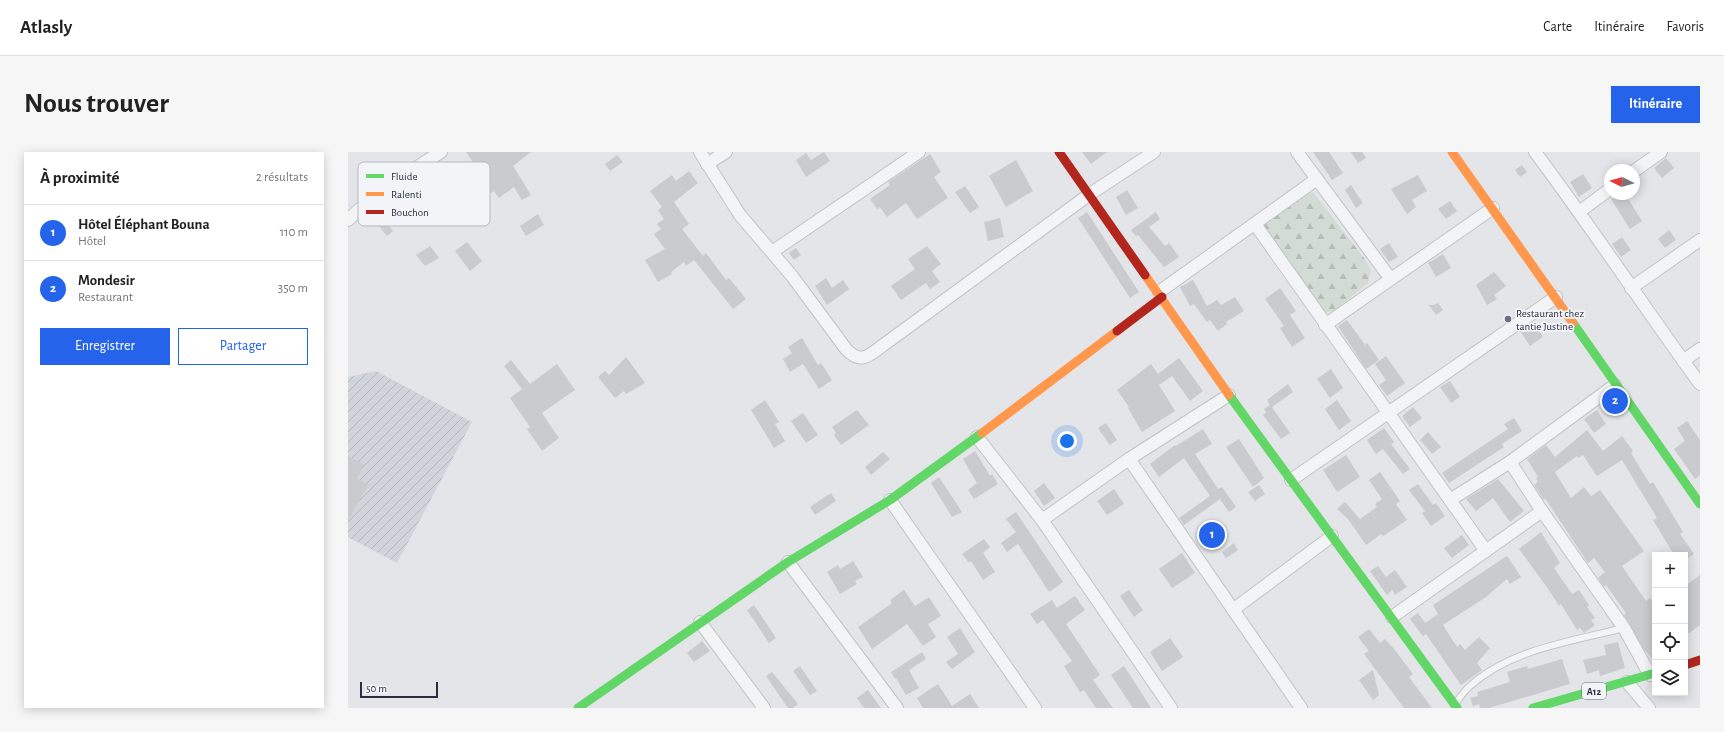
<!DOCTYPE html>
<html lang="fr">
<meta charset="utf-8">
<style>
:root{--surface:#fff;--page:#f6f6f6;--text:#222;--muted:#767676;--line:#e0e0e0;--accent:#2563eb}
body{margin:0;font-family:"Alegreya Sans",sans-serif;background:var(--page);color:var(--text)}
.controls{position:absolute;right:12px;bottom:12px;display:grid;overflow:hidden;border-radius:0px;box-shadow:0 2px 10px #0003}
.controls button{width:36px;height:36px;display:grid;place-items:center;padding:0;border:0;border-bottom:1px solid var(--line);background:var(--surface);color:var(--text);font:20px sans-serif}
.compass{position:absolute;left:1256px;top:12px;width:36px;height:36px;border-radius:50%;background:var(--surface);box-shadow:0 2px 10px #0003;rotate:275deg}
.scale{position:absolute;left:12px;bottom:10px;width:78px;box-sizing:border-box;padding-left:4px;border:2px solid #2a2f43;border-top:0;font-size:11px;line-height:14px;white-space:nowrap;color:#2a2f43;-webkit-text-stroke:3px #f2f4f8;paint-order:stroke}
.you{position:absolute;left:719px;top:289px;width:14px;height:14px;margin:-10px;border:3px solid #fff;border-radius:50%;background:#1a73e8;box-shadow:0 0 0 6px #1a73e833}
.badge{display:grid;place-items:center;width:26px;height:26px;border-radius:50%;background:var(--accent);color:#fff;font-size:13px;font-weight:700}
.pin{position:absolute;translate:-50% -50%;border:2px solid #fff;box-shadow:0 1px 4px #0006}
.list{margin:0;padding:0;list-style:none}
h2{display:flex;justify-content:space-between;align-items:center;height:52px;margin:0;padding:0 16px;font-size:17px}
h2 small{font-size:13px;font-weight:400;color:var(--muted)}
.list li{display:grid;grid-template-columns:26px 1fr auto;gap:12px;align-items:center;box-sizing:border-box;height:56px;padding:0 16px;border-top:1px solid var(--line)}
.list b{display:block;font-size:15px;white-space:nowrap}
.list p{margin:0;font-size:13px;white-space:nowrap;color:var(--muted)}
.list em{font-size:13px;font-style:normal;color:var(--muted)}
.actions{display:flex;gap:8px;padding:12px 16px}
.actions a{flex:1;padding:9px 0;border:1px solid var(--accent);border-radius:0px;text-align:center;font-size:14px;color:var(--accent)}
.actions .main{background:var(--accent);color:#fff}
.icon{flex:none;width:22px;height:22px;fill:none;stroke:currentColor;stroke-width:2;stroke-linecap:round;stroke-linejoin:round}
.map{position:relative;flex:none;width:1352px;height:556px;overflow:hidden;border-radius:0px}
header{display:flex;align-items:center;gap:24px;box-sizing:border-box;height:56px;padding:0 20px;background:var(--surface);border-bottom:1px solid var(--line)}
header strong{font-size:19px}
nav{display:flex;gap:22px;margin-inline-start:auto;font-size:14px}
.intro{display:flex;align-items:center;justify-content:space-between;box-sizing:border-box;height:96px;padding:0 24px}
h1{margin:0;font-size:28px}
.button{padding:10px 18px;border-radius:0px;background:var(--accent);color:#fff;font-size:14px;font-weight:700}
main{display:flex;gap:24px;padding:0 24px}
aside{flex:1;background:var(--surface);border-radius:0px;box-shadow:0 2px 10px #0003}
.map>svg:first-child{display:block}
</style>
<header>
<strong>Atlasly</strong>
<nav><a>Carte</a><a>Itinéraire</a><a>Favoris</a></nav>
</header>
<div class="intro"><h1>Nous trouver</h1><a class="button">Itinéraire</a></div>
<main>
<aside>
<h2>À proximité<small>2 résultats</small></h2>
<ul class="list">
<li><span class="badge">1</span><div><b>Hôtel Éléphant Bouna</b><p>Hôtel</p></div><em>110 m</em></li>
<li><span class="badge">2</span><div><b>Mondesir</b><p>Restaurant</p></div><em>350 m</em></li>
</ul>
<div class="actions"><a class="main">Enregistrer</a><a>Partager</a></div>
</aside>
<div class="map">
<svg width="1352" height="556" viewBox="0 0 1352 556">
<defs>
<pattern id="industrial-furrows" width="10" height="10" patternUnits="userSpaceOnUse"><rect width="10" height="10" fill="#d2d4dc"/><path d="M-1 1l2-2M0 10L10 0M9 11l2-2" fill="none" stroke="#b4b6be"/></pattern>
<pattern id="forest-firs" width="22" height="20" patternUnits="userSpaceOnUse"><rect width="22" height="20" fill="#d3dcd4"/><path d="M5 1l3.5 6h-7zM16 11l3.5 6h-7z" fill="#b5bdb7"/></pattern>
</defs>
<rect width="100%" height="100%" fill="#e4e5e9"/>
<!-- industrial -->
<polygon fill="url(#industrial-furrows)" points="28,219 124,270 49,411 0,385 0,225"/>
<!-- forest -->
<polygon fill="url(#forest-firs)" points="965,40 1016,106 1023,118 1020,131 986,159 977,160 915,73 955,45"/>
<!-- building -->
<g fill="#cacbcf">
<polygon points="118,0 183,0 165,14 183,43 174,48 166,35 151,46 146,39 137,45 124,26 132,20"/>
<polygon points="476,0 482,9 458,25 448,8 458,1 463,8"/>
<polygon points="734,0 759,0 743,12"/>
<polygon points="965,0 981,0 995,21 984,28"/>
<polygon points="1003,0 1014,0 1018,6 1010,11"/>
<polygon points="582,2 593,20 586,25 600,46 569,67 558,51 539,65 532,55 529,57 522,47 542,33 540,30"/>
<polygon points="269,3 275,10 262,19 257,12"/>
<polygon points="1318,6 1326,16 1314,26 1306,16"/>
<polygon points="668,8 685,39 658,55 641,24"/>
<polygon points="1174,13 1179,20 1172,25 1167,18"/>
<polygon points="341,19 350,31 326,50 341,72 334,77 355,104 358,101 378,128 381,126 398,147 385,157 346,108 338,114 336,110 323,120 324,122 310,130 297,108 317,97 306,82 313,77 309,72 316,67 310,58 314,55 302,39 324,23 328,29"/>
<polygon points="1235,22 1244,36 1231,45 1222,30"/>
<polygon points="1070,23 1079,39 1064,48 1068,55 1059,62 1043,37"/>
<polygon points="1003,33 1015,51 1008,56 997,38"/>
<polygon points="617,34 631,55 622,61 607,40"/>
<polygon points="779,38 790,56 778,63 768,45"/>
<polygon points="1271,42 1277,42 1294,69 1282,77 1263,47"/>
<polygon points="1102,49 1109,59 1098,67 1090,57"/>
<polygon points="739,60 791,140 782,146 730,66"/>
<polygon points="808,60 812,67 801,75 817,94 821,91 831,105 816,115 790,83 788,84 783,78"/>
<polygon points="190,62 196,73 178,84 172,74"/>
<polygon points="652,66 656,85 640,89 636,70"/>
<polygon points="37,69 45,79 39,84 31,74"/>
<polygon points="1321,78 1328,88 1317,96 1310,87"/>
<polygon points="1274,85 1283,98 1273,105 1264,92"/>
<polygon points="119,90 134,109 122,119 107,99"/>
<polygon points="1041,91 1050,105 1041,110 1032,97"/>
<polygon points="82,94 91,106 77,114 68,103"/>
<polygon points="579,94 593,112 584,119 592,130 582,137 578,131 553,148 543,134 567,117 560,107"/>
<polygon points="448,96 453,103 446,108 441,101"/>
<polygon points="1095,102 1103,116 1088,125 1080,111"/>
<polygon points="1146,120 1158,134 1146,143 1149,147 1139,153 1128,133"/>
<polygon points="478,126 484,136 495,128 501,137 479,153 467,134"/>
<polygon points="845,128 859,154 869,148 873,153 887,145 896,159 878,170 879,172 870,179 862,168 859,170 846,152 842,154 832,135"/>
<polygon points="932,136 948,159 942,163 957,186 944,195 932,176 936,174 917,147"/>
<polygon points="1090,151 1095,158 1088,163 1081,153 1086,153"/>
<polygon points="999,168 1017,193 1019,191 1031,208 1018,217 990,174"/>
<polygon points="1185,170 1195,185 1182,194 1172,179"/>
<polygon points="454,186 470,213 473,211 484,228 471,237 455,212 442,220 435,207 444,201 440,195"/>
<polygon points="1038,204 1057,231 1039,244 1031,233 1038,228 1027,212"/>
<polygon points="278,205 297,231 278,242 276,239 267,246 250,225 257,219 261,223"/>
<polygon points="831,206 855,239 842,249 824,224 811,233 827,259 794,280 780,256 781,255 769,238 803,212 810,222"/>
<polygon points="163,208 182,232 209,212 227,238 194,261 211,286 194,299 179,277 182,275 162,246 174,237 156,214"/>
<polygon points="983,217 995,236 982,246 969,227"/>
<polygon points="1102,229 1112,245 1103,251 1092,235"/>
<polygon points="940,232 945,240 924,255 942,281 933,287 915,263 918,261 916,257 922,253 919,248"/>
<polygon points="417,248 431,270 427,272 437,289 426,296 403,258"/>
<polygon points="989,248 1003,269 991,278 977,257"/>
<polygon points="1065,255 1074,266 1062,275 1054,264"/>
<polygon points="509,258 521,273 493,293 486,283 488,281 484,275"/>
<polygon points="1249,258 1258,272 1246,281 1236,267"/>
<polygon points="455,261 470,283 458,291 443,269"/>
<polygon points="1166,266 1174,279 1154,292 1156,295 1101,331 1094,321 1160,277 1156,272"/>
<polygon points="1339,269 1352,288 1352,323 1347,327 1326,297 1337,289 1329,276"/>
<polygon points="758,271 769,288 762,293 750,276"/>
<polygon points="1036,276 1046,290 1043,292 1062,317 1055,322 1035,297 1028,302 1019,288"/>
<polygon points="855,277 864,292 847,302 870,337 874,335 888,355 881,360 872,347 836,373 831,366 862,344 836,306 811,325 802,312 827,293 828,294"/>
<polygon points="1239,278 1255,299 1274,284 1285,299 1283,301 1302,332 1305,330 1335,380 1332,382 1346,402 1337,408 1337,403 1326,403 1305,368 1309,366 1274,308 1249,324 1235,303 1230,306 1229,304 1207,320 1223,346 1236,335 1243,344 1252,338 1296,399 1274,414 1298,449 1302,446 1307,455 1307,510 1295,496 1276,463 1278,461 1258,433 1256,435 1250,426 1257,420 1246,406 1240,411 1197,346 1196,348 1186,333 1190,330 1188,326 1190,325 1179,307 1198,293 1207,305"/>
<polygon points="1080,280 1093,295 1084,302 1072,288"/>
<polygon points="891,287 916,326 905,335 878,295"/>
<polygon points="627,299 642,324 644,322 650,332 626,347 620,338 629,331 615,307"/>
<polygon points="535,300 542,307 523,323 517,315"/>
<polygon points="998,303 1012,325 989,340 975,318"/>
<polygon points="0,304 16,313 9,326 20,333 0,369"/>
<polygon points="1032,320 1052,349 1048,352 1059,368 1035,384 1033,382 1018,393 1000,367 989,357 997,350 1012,367 1029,355 1027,352 1034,347 1021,328"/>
<polygon points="591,325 614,360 604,365 583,331"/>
<polygon points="1150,327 1176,359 1162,370 1145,346 1128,359 1118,347"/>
<polygon points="696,331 707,346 696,354 686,339"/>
<polygon points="1070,332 1085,353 1088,351 1097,364 1083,374 1074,361 1077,359 1061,338"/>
<polygon points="911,333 917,342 907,349 900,340"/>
<polygon points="766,337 776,352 759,363 749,349"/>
<polygon points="483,341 488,349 467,363 462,355"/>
<polygon points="668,360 715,430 701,440 670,392 659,400 653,391 668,380 658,367"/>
<polygon points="1193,380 1212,411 1206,416 1224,442 1231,438 1241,453 1239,455 1247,466 1243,468 1247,473 1236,481 1232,476 1229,478 1213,452 1211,454 1201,438 1171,397"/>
<polygon points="1114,383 1121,393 1104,406 1096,396"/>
<polygon points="636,387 642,395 635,401 647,420 635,428 623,409 621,411 614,402"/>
<polygon points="886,391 890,398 878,406 874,400"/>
<polygon points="834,401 847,421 824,436 811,417"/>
<polygon points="1159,404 1173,425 1162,432 1159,427 1138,445 1095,473 1109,495 1112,492 1117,498 1131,485 1142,496 1129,511 1134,518 1113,533 1078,482 1075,484 1062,467 1070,461 1077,471 1090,462 1085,453"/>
<polygon points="505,409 515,425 507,429 509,432 492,442 479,420 490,413 492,417"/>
<polygon points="1030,414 1038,425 1047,418 1059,435 1047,443 1044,438 1039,443 1022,419"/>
<polygon points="1352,423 1352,473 1337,484 1337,434"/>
<polygon points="556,438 567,454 581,445 593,464 580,472 588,485 575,494 559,472 524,497 510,475 544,451 542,448"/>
<polygon points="781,438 795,458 786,465 772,444"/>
<polygon points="727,444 737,458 718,472 752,523 745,528 765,556 748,556 736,538 732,540 716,514 724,509 695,468 689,472 682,462 704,448 709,456"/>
<polygon points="406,453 428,486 421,491 399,458"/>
<polygon points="612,476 627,500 604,517 598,510 610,502 599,485"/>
<polygon points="1021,477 1032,491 1037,487 1046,497 1065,522 1061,525 1084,556 1056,556 1016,502 1021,499 1010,485"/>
<polygon points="822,486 835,505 814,519 802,500"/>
<polygon points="354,489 362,499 346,510 339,501"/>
<polygon points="1270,490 1277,516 1252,524 1251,518 1239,522 1235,508 1258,503 1256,493"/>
<polygon points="574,500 578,507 561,518 571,536 558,543 548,526 547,527 543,520"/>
<polygon points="1214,507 1222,532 1141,556 1132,556 1131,552 1125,554 1122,546 1130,544 1129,540 1162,530 1159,520 1179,514 1180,517"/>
<polygon points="452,514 469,539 462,543 445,519"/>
<polygon points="776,514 789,534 803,556 785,556 763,523"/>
<polygon points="1025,518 1031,543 1025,548 1011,528"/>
<polygon points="424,520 450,552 445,556 440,556 418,524"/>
<polygon points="590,532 604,554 622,542 631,556 575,556 569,546"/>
<polygon points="520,538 533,556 516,556 509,546"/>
</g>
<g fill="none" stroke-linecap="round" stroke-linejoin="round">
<!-- lane casing -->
<g stroke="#c2c3c7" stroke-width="8">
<path id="lane" d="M1108,551C1112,545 1116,539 1122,534C1163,497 1225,489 1276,476"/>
</g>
<!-- street casing -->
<g stroke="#c2c3c7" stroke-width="14">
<g id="street">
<path d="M352,0L392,63L444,124L498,197C512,212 520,205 534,194L742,42L806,0"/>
<polyline points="949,0 1042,126"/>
<path d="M1187,0C1244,76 1296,155 1352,232"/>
<polyline points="359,12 378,0"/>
<polyline points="1286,19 1313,0"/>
<polyline points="1231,60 1262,37"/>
<polyline points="0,68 31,39 93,0"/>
<polyline points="907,72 1138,399"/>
<polyline points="424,100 571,0"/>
<polyline points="1283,136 1352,88"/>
<polyline points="811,140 969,27"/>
<polyline points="977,173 1145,56"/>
<polyline points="1335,209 1352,197"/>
<polyline points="629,285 694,368 823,556"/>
<polyline points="781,307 953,556"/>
<polyline points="1162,310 1194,359 1276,476 1302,523"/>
<polyline points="943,328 1208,145"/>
<polyline points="542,348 687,556"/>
<polyline points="1102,348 1162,310 1267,233"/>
<polyline points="694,368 781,307 881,243"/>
<polyline points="440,410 549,556"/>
<polyline points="886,457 984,384"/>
<polyline points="1044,465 1194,359"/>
<polyline points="352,470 416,556"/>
<polyline points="1279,530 1301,556"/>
</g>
</g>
<!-- lane -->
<use href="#lane" stroke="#f3f4f6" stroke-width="6"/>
<!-- street -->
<use href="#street" stroke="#f3f4f6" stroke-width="12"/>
<!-- fast -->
<g stroke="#63d668" stroke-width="9">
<polyline points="1225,171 1352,352"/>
<polyline points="881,243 1109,556"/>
<polyline points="230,556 440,410 542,348 634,281"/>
<polyline points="1185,556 1307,521"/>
</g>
<!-- slow -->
<g stroke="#ff974d" stroke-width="9">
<polyline points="1104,0 1225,171"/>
<polyline points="797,123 881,243"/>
<polyline points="634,281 769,179"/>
</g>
<!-- jam -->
<g stroke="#b3261e" stroke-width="9">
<polyline points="711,0 797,123"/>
<polyline points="769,179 814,145"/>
<polyline points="1337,513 1352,508"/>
</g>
</g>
<!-- markers -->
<circle fill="#6b6f7d" stroke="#f2f4f8" stroke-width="1.5" cx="1160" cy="167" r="4"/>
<g text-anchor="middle" stroke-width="3.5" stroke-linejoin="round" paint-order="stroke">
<!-- shield labels -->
<rect fill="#f2f4f8" stroke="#666a79" stroke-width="1" x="1234" y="531" width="24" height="16" rx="3"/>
<g font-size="10" font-weight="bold" fill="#2a2f43">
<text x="1246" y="543">A12</text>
</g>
<!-- poi labels -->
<g font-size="11" fill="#2a2f43" stroke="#f2f4f8" text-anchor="start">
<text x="1168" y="165">Restaurant chez<tspan x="1168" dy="13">tantie Justine</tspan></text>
</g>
</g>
<!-- legend -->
<rect x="10" y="10" width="132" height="64" rx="6" fill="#f2f4f8" stroke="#b6b9c2" stroke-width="1"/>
<rect x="18" y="22" width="18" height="4" fill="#63d668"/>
<rect x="18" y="40" width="18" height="4" fill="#ff974d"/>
<rect x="18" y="58" width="18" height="4" fill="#b3261e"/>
<g font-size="11" fill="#2a2f43">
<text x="43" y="28">Fluide</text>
<text x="43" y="46">Ralenti</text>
<text x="43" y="64">Bouchon</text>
</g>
</svg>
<div class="controls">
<button>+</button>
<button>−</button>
<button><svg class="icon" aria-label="locate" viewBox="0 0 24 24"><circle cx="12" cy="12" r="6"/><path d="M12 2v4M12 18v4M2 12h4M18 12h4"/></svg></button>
<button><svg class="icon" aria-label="layers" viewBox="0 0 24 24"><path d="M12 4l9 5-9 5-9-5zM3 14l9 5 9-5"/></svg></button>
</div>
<svg class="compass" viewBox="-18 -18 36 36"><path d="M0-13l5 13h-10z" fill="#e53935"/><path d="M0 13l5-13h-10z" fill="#767676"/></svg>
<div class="scale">50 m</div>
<div class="you"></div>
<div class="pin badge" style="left:864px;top:383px">1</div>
<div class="pin badge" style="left:1267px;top:249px">2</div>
</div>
</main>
